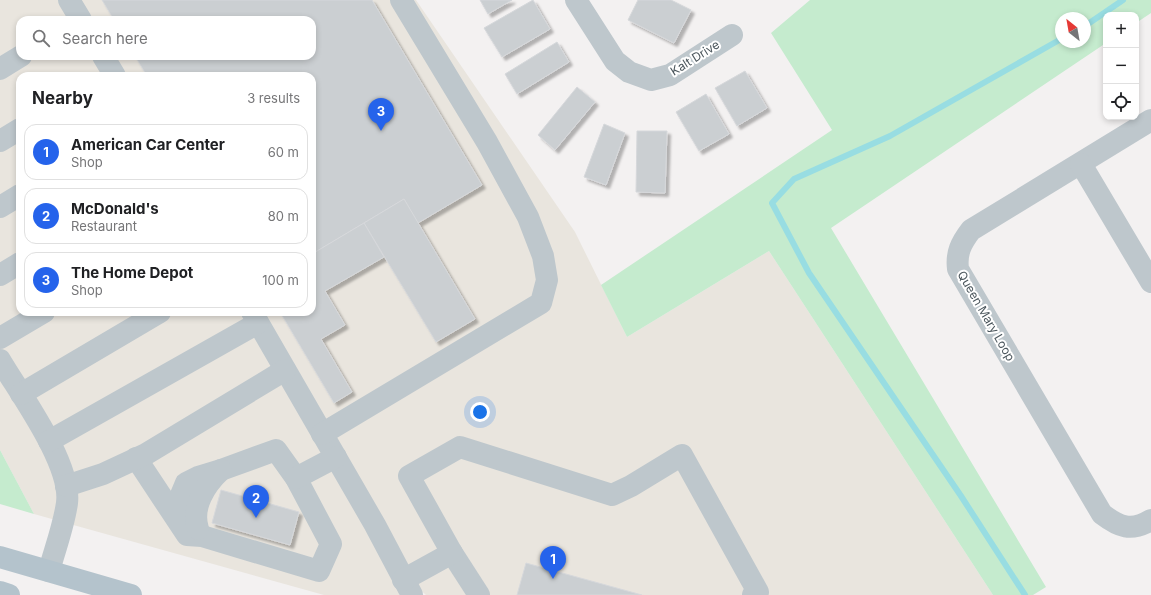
<!DOCTYPE html>
<meta charset="utf-8">
<style>
:root{--surface:#fff;--page:#f6f6f6;--text:#202124;--muted:#757577;--line:#e0e0e0;--accent:#2563eb}
body{margin:0;font-family:Inter,sans-serif;background:var(--page);color:var(--text)}
.controls{position:absolute;right:12px;top:12px;display:grid;overflow:hidden;border-radius:8px;box-shadow:0 2px 6px #0003}
.controls button{width:36px;height:36px;display:grid;place-items:center;padding:0;border:0;border-bottom:1px solid var(--line);background:var(--surface);color:var(--text);font:20px sans-serif}
.compass{position:absolute;left:1055px;top:12px;width:36px;height:36px;border-radius:50%;background:var(--surface);box-shadow:0 2px 6px #0003;rotate:329deg}
.you{position:absolute;left:480px;top:412px;width:14px;height:14px;margin:-10px;border:3px solid #fff;border-radius:50%;background:#1a73e8;box-shadow:0 0 0 6px #1a73e833}
.badge{display:grid;place-items:center;width:26px;height:26px;border-radius:50%;background:var(--accent);color:#fff;font-size:13px;font-weight:700}
.pin{position:absolute;translate:-50% -33px;filter:drop-shadow(0 1px 2px #0008)}
.pin::after{content:'';position:absolute;top:21px;width:14px;height:12px;background:inherit;clip-path:polygon(0 0,100% 0,50% 100%)}
.list{margin:0;padding:0;list-style:none}
h2{display:flex;justify-content:space-between;align-items:center;height:52px;margin:0;padding:0 16px;font-size:17px}
h2 small{font-size:13px;font-weight:400;color:var(--muted)}
.list li{display:grid;grid-template-columns:26px 1fr auto;gap:12px;align-items:center;box-sizing:border-box;height:56px;margin:0 8px 8px;padding:0 8px;border:1px solid var(--line);border-radius:12px}
.list b{display:block;font-size:15px;white-space:nowrap}
.list p{margin:0;font-size:13px;white-space:nowrap;color:var(--muted)}
.list em{font-size:13px;font-style:normal;color:var(--muted)}
.icon{flex:none;width:22px;height:22px;fill:none;stroke:currentColor;stroke-width:2;stroke-linecap:round;stroke-linejoin:round}
.map{position:relative;flex:none;width:1151px;height:595px;overflow:hidden}
.search{position:absolute;background:var(--surface);box-shadow:0 2px 6px #0003;left:16px;top:16px;width:300px;height:44px;display:flex;align-items:center;gap:10px;box-sizing:border-box;padding:0 14px;border-radius:12px;color:var(--muted);font-size:15px}
.panel{position:absolute;background:var(--surface);box-shadow:0 2px 6px #0003;left:16px;top:72px;width:300px;height:244px;border-radius:12px}
.map>svg:first-child{display:block}
</style>
<div class="map">
<svg width="1151" height="595" viewBox="0 0 1151 595">
<defs>
<filter id="shadow"><feDropShadow dx="3.5" dy="3.5" stdDeviation="1" flood-color="#0004"/></filter>
</defs>
<rect width="100%" height="100%" fill="#f3f1f1"/>
<!-- commercial -->
<path fill="#e9e5de" fill-rule="evenodd" d="M0,0H416L575,232L627,337L769,251L993,595H426L411,581L399,595H324L34,514L0,450ZM20,20H312V56H20ZM20,76H312V312H20Z"/>
<!-- green -->
<g fill="#c5ebce" fill-rule="evenodd">
<path d="M810,0H1151V13L1136,23V15H1106V43L831,228L1046,587L1033,595H993L769,251L627,337L601,285L832,130L771,33ZM1061,18H1085V42H1061Z"/>
<polygon points="0,450 34,514 0,504"/>
</g>
<g fill="none" stroke-linecap="round" stroke-linejoin="round">
<!-- stream -->
<g stroke="#98dde2" stroke-width="6">
<polyline points="1085,26 1123,0"/>
<polyline points="1025,595 961,496 809,273 772,203 794,179 890,136 1061,39"/>
</g>
</g>
<!-- building -->
<g fill="#cbcfd2" stroke="#d6d8db" filter="url(#shadow)">
<polygon points="102,0 372,0 482,185 418,223 404,199 312,254 312,76 147,76 135,56 312,56 312,20 114,20"/>
<polygon points="480,0 512,0 488,14"/>
<polygon points="533,0 550,29 502,57 484,28"/>
<polygon points="638,0 671,0 691,10 674,43 628,20"/>
<polygon points="557,42 569,62 517,94 505,74"/>
<polygon points="745,71 767,108 737,126 715,88"/>
<polygon points="577,87 595,102 555,150 538,135"/>
<polygon points="706,94 729,134 699,151 676,112"/>
<polygon points="604,124 625,133 606,185 584,177"/>
<polygon points="637,131 667,131 665,193 636,192"/>
<polygon points="404,199 475,319 436,342 364,223"/>
<polygon points="364,223 384,257 325,291 345,325 321,339 352,392 334,403 280,312 312,312 312,254"/>
<polygon points="221,490 299,512 290,545 212,523"/>
<polygon points="526,563 642,595 517,595"/>
</g>
<g fill="none" stroke-linecap="round" stroke-linejoin="round">
<!-- minor -->
<g stroke="#bec7cc" stroke-width="22">
<polyline points="69,0 81,20"/>
<polyline points="576,0 615,61 629,72 651,80 670,75 732,35"/>
<polyline points="103,56 115,76"/>
<polyline points="0,69 21,56"/>
<path d="M1151,120L971,230C961,243 956,253 958,269L1102,514C1119,527 1131,532 1151,520"/>
<polyline points="0,141 20,129"/>
<polyline points="1081,164 1151,282"/>
<polyline points="0,207 20,195"/>
<polyline points="0,275 20,263"/>
<polyline points="252,312 375,525 412,595"/>
<polyline points="0,338 44,312"/>
<path d="M0,360C20,394 72,464 67,503C64,525 55,549 49,571"/>
<polyline points="21,394 160,312"/>
<polyline points="322,434 541,303 547,280 543,256 528,217 487,142 401,0"/>
<polyline points="49,441 258,323"/>
<polyline points="136,458 187,535 202,536 319,571 331,544 296,478 276,450 221,470 198,477 186,483 181,495 188,518 202,536"/>
<polyline points="296,478 336,457"/>
<polyline points="66,486 103,474 146,454 285,370"/>
<path d="M198,529C191,507 205,485 221,470"/>
<polyline points="452,553 479,595"/>
<polyline points="403,580 452,553 409,476 460,447 612,495 631,486 682,455 758,592 753,595"/>
</g>
<!-- major -->
<g stroke="#b4c3cc" stroke-width="22">
<polyline points="0,557 131,595"/>
<polyline points="0,592 9,595"/>
</g>
</g>
<g text-anchor="middle" stroke-width="4" stroke-linejoin="round" paint-order="stroke">
<!-- street labels -->
<g font-size="12" fill="#4b565c" stroke="#fff">
<text transform="translate(695 58) rotate(-32)" y="4">Kalt Drive</text>
<text transform="translate(986 316) rotate(60)" y="4">Queen Mary Loop</text>
</g>
</g>
</svg>
<div class="controls">
<button>+</button>
<button>−</button>
<button><svg class="icon" aria-label="locate" viewBox="0 0 24 24"><circle cx="12" cy="12" r="6"/><path d="M12 2v4M12 18v4M2 12h4M18 12h4"/></svg></button>
</div>
<svg class="compass" viewBox="-18 -18 36 36"><path d="M0-13l5 13h-10z" fill="#e53935"/><path d="M0 13l5-13h-10z" fill="#757577"/></svg>
<div class="you"></div>
<div class="pin badge" style="left:553px;top:579px">1</div>
<div class="pin badge" style="left:256px;top:518px">2</div>
<div class="pin badge" style="left:381px;top:131px">3</div>
<div class="search"><svg class="icon" aria-label="search" viewBox="0 0 24 24"><circle cx="10" cy="10" r="6"/><path d="M15 15l6 6"/></svg>Search here</div>
<section class="panel">
<h2>Nearby<small>3 results</small></h2>
<ul class="list">
<li><span class="badge">1</span><div><b>American Car Center</b><p>Shop</p></div><em>60 m</em></li>
<li><span class="badge">2</span><div><b>McDonald's</b><p>Restaurant</p></div><em>80 m</em></li>
<li><span class="badge">3</span><div><b>The Home Depot</b><p>Shop</p></div><em>100 m</em></li>
</ul>
</section>
</div>
